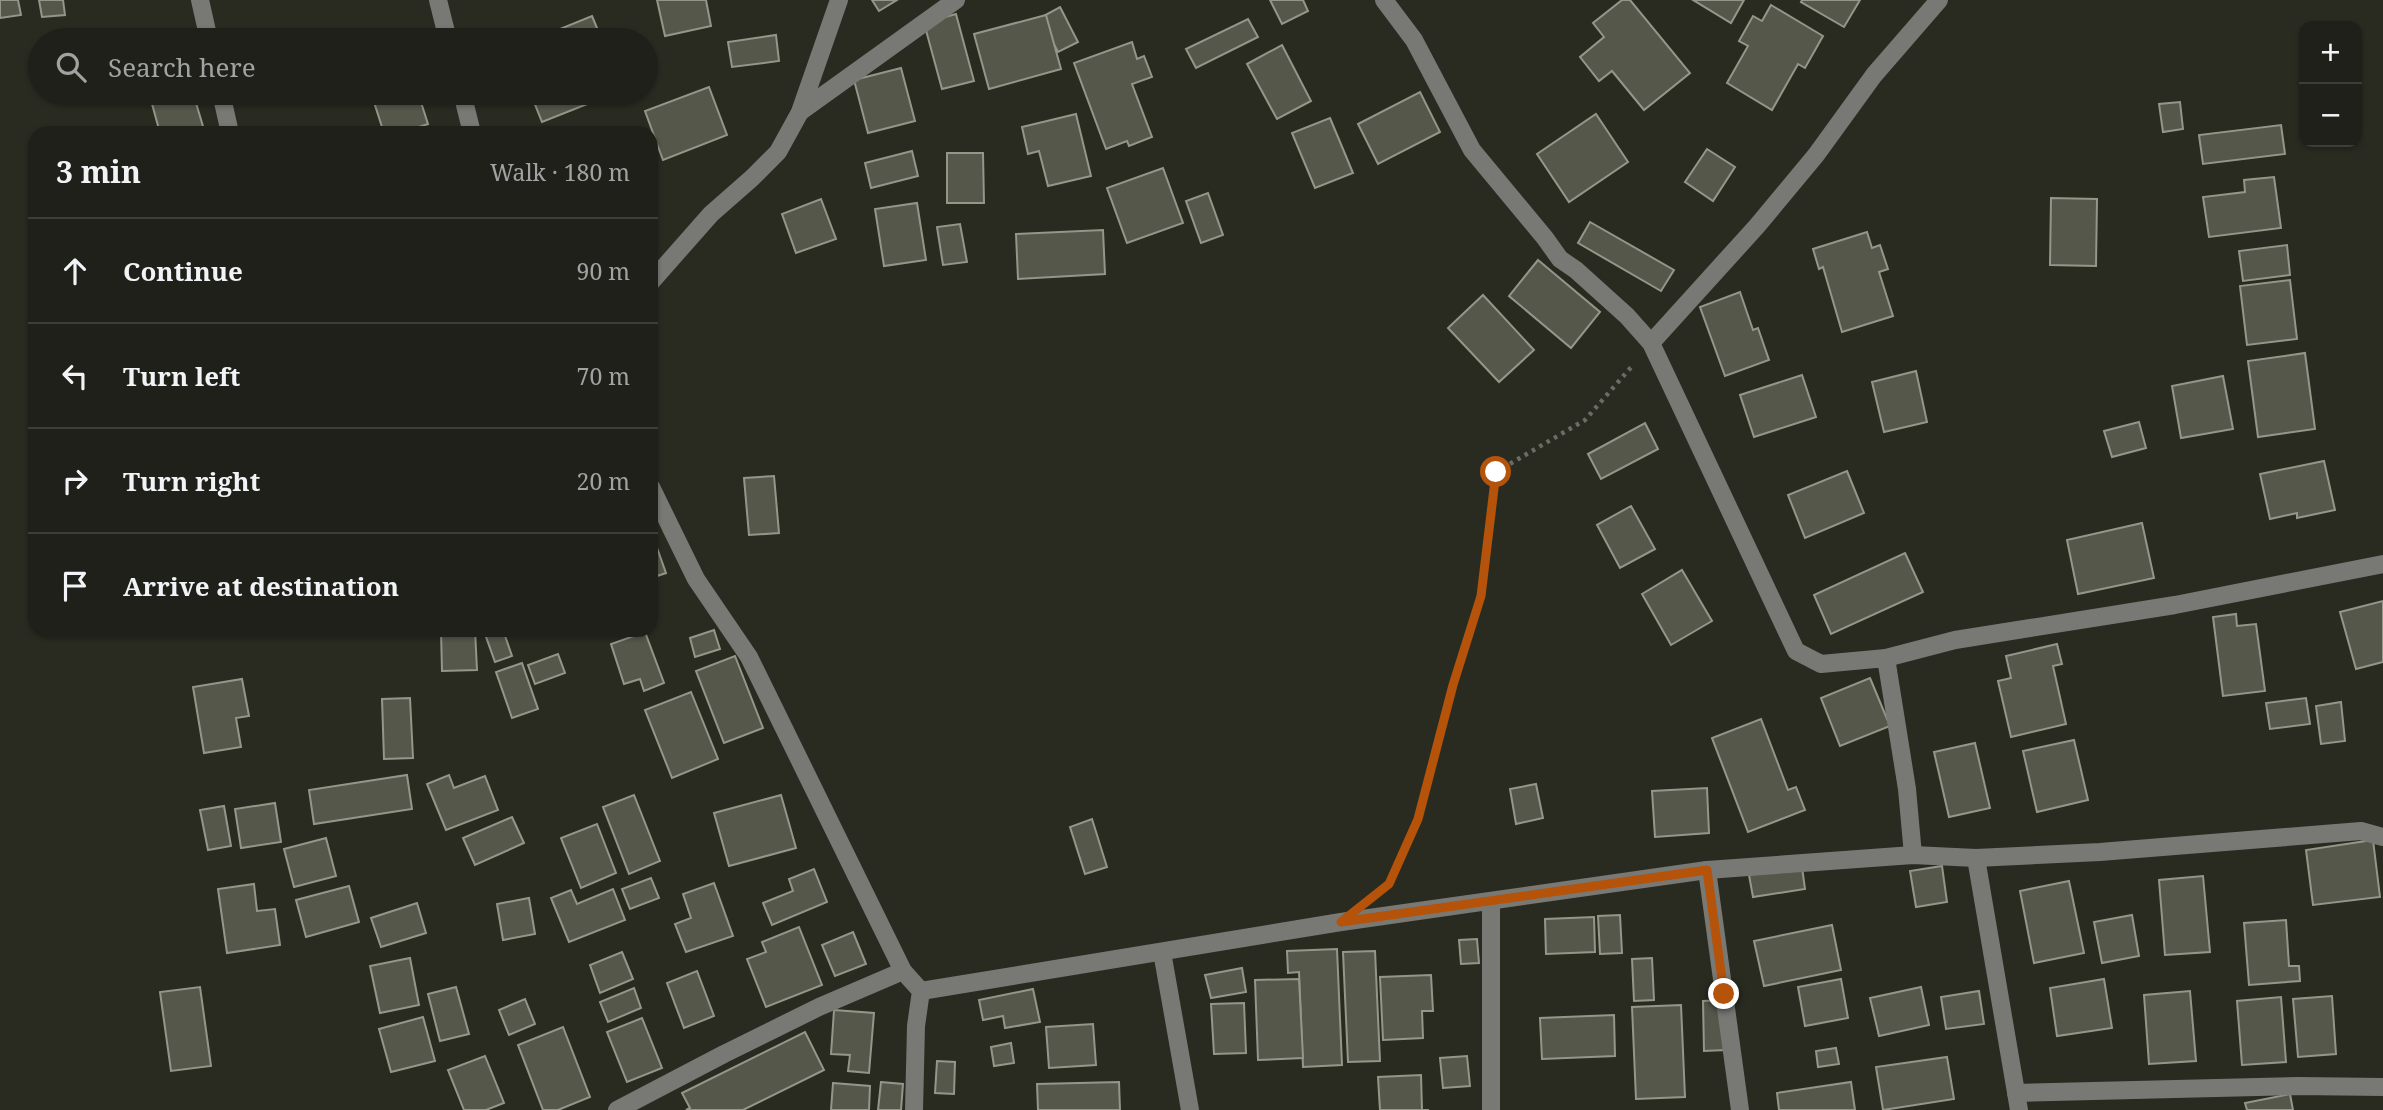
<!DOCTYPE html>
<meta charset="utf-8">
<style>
:root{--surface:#1f2019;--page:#2c2d26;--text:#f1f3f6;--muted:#a1a3a2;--line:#3c3e38}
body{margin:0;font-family:"Noto Serif",serif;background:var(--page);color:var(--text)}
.controls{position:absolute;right:21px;top:21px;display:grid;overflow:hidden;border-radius:14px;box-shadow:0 2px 5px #0004}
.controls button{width:63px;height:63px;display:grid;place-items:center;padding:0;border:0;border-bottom:2px solid var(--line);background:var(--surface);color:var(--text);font:35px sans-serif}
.stop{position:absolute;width:21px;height:21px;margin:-16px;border:5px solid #b45309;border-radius:50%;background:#fff}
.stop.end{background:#b45309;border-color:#fff;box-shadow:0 2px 7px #0008}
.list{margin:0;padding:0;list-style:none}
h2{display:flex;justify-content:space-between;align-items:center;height:91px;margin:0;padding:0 28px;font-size:30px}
h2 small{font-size:23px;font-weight:400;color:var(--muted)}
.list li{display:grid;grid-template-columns:46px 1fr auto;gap:21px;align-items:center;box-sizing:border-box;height:105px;padding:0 28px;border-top:2px solid var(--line)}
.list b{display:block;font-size:26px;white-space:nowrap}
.list em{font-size:23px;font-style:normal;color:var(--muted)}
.icon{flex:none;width:38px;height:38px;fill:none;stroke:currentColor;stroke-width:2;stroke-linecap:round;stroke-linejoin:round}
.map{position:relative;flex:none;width:2383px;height:1110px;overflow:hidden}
.search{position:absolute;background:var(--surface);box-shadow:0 2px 5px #0004;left:28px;top:28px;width:630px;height:77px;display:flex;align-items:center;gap:18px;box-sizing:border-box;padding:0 24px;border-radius:38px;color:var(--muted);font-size:26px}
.panel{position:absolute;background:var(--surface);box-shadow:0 2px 5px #0004;left:28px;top:126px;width:630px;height:511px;border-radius:21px}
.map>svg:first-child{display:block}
</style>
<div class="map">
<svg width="2383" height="1110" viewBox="0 0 2383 1110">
<rect width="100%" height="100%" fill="#292b21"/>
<!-- building -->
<g fill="#55574b" stroke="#949689" stroke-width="2">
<polygon points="0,0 18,0 21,15 0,18"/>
<polygon points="39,0 63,0 65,15 42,17"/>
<polygon points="657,0 706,0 711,26 665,36"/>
<polygon points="872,0 897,0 879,11"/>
<polygon points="1270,0 1303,0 1308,11 1282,24"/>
<polygon points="1622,0 1630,0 1690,73 1644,110 1612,71 1599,81 1580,57 1604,37 1593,23"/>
<polygon points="1693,0 1744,0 1731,23"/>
<polygon points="1802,0 1860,0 1844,27 1801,2"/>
<polygon points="1771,5 1823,36 1805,68 1798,64 1772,110 1727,83 1748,46 1739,41 1753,16 1762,21"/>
<polygon points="1060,7 1078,42 1058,52 1040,18"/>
<polygon points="956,14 974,81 942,89 924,23"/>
<polygon points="1046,15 1061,69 989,89 974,34"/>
<polygon points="592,16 602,40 559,40 555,31"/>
<polygon points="1248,19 1258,37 1196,68 1186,49"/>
<polygon points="776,35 779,61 732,67 728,42"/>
<polygon points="1132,42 1137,59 1144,56 1152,77 1132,84 1152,137 1129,146 1127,141 1106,149 1074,63"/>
<polygon points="1282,45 1311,101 1277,119 1247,64"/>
<polygon points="901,68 915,121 868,133 854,80"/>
<polygon points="709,87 727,135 663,160 645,111"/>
<polygon points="1420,92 1440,132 1378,164 1358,124"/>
<polygon points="149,93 193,93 205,133 160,133"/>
<polygon points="371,93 418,93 428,124 400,133 384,133"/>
<polygon points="543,93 615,93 542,122 532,97"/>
<polygon points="2180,102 2183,129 2163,132 2159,104"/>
<polygon points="1076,114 1091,176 1048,186 1039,151 1028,154 1022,127"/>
<polygon points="1596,114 1628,162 1569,202 1537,154"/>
<polygon points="1330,118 1353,173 1315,188 1292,133"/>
<polygon points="2281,125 2285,154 2203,164 2199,135"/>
<polygon points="1707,149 1735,167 1713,201 1685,182"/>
<polygon points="912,151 918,176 871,188 865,163"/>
<polygon points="947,153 983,153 984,203 947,203"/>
<polygon points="1163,168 1183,223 1127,243 1107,188"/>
<polygon points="2274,177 2281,228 2209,237 2203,197 2245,192 2244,180"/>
<polygon points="1208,193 1223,235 1201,243 1186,201"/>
<polygon points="2051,198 2097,199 2096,266 2050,265"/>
<polygon points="821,199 836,239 796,253 782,214"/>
<polygon points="917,203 926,260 884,266 875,209"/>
<polygon points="1590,222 1674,270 1661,291 1578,243"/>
<polygon points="960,224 967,262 943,265 937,227"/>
<polygon points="1103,230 1105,274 1018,279 1016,234"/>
<polygon points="1867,232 1872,248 1880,245 1888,269 1879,272 1893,316 1842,332 1823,267 1819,269 1813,249"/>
<polygon points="2287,245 2290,275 2243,281 2239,251"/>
<polygon points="1538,260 1600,312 1571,348 1509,296"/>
<polygon points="2290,280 2297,339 2247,345 2240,286"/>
<polygon points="1740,292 1753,330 1758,328 1769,360 1725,376 1700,307"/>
<polygon points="1483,295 1534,350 1499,382 1448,328"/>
<polygon points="2305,353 2315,429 2258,437 2248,361"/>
<polygon points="1916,371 1927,422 1884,432 1872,382"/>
<polygon points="1802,375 1816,417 1754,437 1740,395"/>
<polygon points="2223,376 2233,429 2181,438 2172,386"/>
<polygon points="2139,422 2146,448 2112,457 2104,431"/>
<polygon points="1645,423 1658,449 1601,479 1588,454"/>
<polygon points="2324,461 2335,510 2297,518 2297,513 2270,519 2260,474"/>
<polygon points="1847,471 1864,513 1805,538 1788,495"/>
<polygon points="774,476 779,533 749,535 744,478"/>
<polygon points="1631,506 1655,549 1620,568 1597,525"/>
<polygon points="2142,523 2154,578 2078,594 2067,540"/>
<polygon points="656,545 666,573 651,578 651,547"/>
<polygon points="1905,553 1923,592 1831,634 1814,595"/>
<polygon points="1682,570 1712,621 1671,645 1642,594"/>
<polygon points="2383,601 2383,662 2356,669 2340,612"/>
<polygon points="2236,614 2237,626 2256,624 2265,691 2223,696 2213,617"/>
<polygon points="441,630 475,630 477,670 442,671"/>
<polygon points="496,630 503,630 512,656 495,662 485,634"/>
<polygon points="714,630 720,649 695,657 690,638"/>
<polygon points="645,632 664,683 644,691 640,679 624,684 611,644"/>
<polygon points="2057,644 2062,664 2053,666 2066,724 2011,737 1998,681 2011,678 2006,656"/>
<polygon points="558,654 565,673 535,684 528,665"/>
<polygon points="735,656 763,728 724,743 696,671"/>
<polygon points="522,663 538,709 512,718 496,672"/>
<polygon points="1870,678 1890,726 1840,746 1821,698"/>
<polygon points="242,679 249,716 236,718 241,747 204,753 193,687"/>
<polygon points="691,692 718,759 672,778 645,710"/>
<polygon points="410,698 413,758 384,759 382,699"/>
<polygon points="2306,698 2310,724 2270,729 2266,703"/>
<polygon points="2341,702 2345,741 2321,744 2316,706"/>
<polygon points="1761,719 1788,790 1796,787 1805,810 1748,832 1712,738"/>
<polygon points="2074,740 2088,800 2037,812 2023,751"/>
<polygon points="1975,743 1990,808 1949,817 1934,752"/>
<polygon points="407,775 412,809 314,824 309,790"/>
<polygon points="449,775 454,788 485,776 498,810 446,830 427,784"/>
<polygon points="1536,784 1543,818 1516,824 1510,789"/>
<polygon points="1707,788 1709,833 1655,837 1652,791"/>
<polygon points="634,795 660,861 629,874 603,807"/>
<polygon points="781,795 796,848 729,866 714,813"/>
<polygon points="275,803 281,842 241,848 235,809"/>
<polygon points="224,806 231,846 208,850 200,810"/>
<polygon points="512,817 524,843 475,865 463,838"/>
<polygon points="1092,819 1107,867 1085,874 1070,827"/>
<polygon points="597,824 616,873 581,888 561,838"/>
<polygon points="326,838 336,876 294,887 284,849"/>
<polygon points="2373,840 2380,897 2313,905 2306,850"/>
<polygon points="1942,866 1947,902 1916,907 1910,871"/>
<polygon points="1802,867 1805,889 1753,897 1749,875"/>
<polygon points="814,869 827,902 772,925 763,903 793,891 789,879"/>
<polygon points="2203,876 2210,952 2165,955 2159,880"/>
<polygon points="651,878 659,898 630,909 622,889"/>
<polygon points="2069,881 2084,953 2034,963 2020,891"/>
<polygon points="714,883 733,936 686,952 675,924 691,918 683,894"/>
<polygon points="254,884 257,911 275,909 280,945 227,953 218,889"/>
<polygon points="349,886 359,922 306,937 296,900"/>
<polygon points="613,889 625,920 569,942 551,898 571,890 577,904"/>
<polygon points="529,898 535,934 503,940 497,904"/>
<polygon points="417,903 426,933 381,947 371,918"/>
<polygon points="1620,915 1622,953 1600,954 1598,916"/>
<polygon points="2132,915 2139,956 2102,963 2094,922"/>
<polygon points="1594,917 1595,952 1546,954 1545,919"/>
<polygon points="2286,920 2289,966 2299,966 2300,981 2249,985 2244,923"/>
<polygon points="1832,925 1841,970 1764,986 1754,941"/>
<polygon points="799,927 822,985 766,1007 747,959 766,952 762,942"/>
<polygon points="853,932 866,964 835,976 822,945"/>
<polygon points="1477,939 1479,963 1461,964 1459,940"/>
<polygon points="1337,949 1342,1065 1303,1067 1299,972 1288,973 1287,951"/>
<polygon points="1375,951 1380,1061 1348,1062 1343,952"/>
<polygon points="622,952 633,979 600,993 590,965"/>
<polygon points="410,958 419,1005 380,1013 370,966"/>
<polygon points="1652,958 1654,1000 1634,1001 1632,959"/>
<polygon points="1242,968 1246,992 1211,998 1205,975"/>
<polygon points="697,971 714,1016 684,1028 667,983"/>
<polygon points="1431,975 1433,1011 1422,1011 1423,1038 1383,1040 1380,977"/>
<polygon points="1299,979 1303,1058 1258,1060 1255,980"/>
<polygon points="1841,979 1848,1018 1805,1026 1798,987"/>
<polygon points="2104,979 2112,1028 2057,1036 2050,988"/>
<polygon points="200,987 211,1066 171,1071 160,992"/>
<polygon points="456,987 469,1034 440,1041 428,994"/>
<polygon points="1921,987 1929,1025 1879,1036 1870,998"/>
<polygon points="634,988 641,1008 608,1022 600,1002"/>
<polygon points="1033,989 1040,1022 1005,1028 1003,1016 983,1020 979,1000"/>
<polygon points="1979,991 1984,1024 1946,1029 1941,997"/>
<polygon points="2190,991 2196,1061 2149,1064 2144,995"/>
<polygon points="2332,996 2336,1054 2298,1057 2293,999"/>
<polygon points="2281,997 2286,1062 2242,1065 2237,1001"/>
<polygon points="525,999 535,1024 509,1035 499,1010"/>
<polygon points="1725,1000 1726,1050 1704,1051 1703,1001"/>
<polygon points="1244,1003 1246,1053 1214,1054 1211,1004"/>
<polygon points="1681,1005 1685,1097 1636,1099 1632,1007"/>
<polygon points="834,1010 874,1013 869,1073 848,1071 850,1055 831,1054"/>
<polygon points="1614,1015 1615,1056 1542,1059 1540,1018"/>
<polygon points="423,1017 435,1061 391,1072 379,1029"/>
<polygon points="642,1018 662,1068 627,1082 607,1032"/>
<polygon points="1093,1024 1096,1065 1049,1068 1046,1027"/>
<polygon points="563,1027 590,1097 558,1110 543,1110 518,1045"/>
<polygon points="805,1032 824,1070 743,1110 686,1110 690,1108 682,1093"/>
<polygon points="1011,1043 1014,1063 994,1066 991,1047"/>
<polygon points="1836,1048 1839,1064 1818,1067 1816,1051"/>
<polygon points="485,1056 504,1103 486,1110 464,1110 448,1070"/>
<polygon points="1467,1056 1470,1086 1443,1088 1440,1058"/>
<polygon points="1947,1057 1954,1099 1883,1110 1876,1067"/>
<polygon points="937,1061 955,1062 954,1094 935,1093"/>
<polygon points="1421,1075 1422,1110 1429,1110 1380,1110 1378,1077"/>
<polygon points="881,1082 903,1084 901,1110 878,1110"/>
<polygon points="1119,1082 1120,1110 1038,1110 1037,1084"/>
<polygon points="1851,1082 1855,1110 1779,1110 1777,1093"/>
<polygon points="833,1083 870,1086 869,1110 831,1110"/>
<polygon points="2290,1094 2293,1110 2247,1110 2245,1103"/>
</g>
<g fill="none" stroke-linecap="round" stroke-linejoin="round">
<!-- path -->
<polyline stroke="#6b6d64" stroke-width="4.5" stroke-dasharray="3.5 5" stroke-linecap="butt" points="1384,888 1389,884 1418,819 1453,685 1481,596 1496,472 1585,420 1633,365"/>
<!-- minor -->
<g stroke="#787974" stroke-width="18">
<polyline points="200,0 209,40"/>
<polyline points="438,0 448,40"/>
<polyline points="1384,0 1414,40 1472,150 1545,238 1560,259 1576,270 1627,316 1651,343 1796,651 1821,664 1886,658 1907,789 1913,855"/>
<polyline points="221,93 230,133"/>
<polyline points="462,93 472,133"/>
<polyline points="800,112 956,0"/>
<polyline points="651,282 711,214 752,178 778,152 800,112 839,0"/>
<polyline points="1651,343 1757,226 1816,155 1874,75 1939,0"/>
<polyline points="651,487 696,579 749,657 903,971 921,991 916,1026 914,1110"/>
<polyline points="1886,658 1955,640 2175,605 2383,564"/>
<polyline points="1976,858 2019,1110"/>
<polyline points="1707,870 1740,1110"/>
<polyline points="1162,952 1190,1110"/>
<polyline points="921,991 1341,922 1707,870 1913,855 1976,858 2100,852 2361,831 2383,837"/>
<polyline points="2016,1093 2298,1086 2383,1087"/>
<polyline points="617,1110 724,1054 819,1007 903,971"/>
<polyline points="1491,1110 1491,901"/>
</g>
</g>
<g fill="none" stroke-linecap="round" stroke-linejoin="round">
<!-- route -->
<polyline stroke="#b45309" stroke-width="9" points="1496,472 1481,596 1453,685 1418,819 1389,884 1341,922 1707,870 1724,994"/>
</g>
</svg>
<div class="controls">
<button>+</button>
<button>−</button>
</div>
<div class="stop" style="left:1496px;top:472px"></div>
<div class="stop end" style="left:1724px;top:994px"></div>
<div class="search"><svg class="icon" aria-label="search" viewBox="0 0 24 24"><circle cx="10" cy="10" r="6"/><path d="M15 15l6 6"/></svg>Search here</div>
<section class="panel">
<h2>3 min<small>Walk · 180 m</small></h2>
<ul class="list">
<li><svg class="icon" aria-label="ahead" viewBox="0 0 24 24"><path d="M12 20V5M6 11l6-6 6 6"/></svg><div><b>Continue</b></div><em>90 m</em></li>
<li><svg class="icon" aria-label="left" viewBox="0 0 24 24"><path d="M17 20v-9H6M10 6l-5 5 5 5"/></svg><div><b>Turn left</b></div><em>70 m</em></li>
<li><svg class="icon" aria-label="right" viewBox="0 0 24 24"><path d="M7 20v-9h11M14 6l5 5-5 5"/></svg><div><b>Turn right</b></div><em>20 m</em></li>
<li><svg class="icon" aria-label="arrive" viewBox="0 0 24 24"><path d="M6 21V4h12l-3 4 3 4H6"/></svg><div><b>Arrive at destination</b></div></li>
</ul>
</section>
</div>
